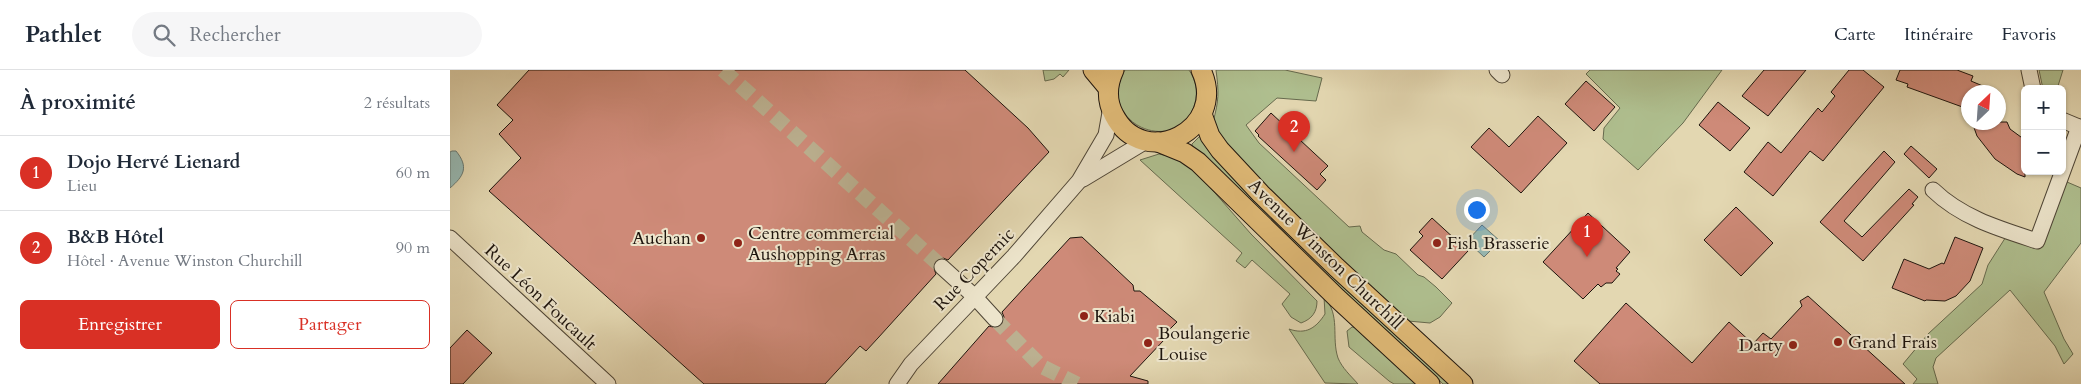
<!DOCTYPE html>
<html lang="fr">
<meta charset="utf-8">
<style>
:root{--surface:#fff;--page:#f6f6f7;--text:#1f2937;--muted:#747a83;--line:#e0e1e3;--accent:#d93025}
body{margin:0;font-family:Cardo,serif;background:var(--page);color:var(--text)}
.controls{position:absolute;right:15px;top:15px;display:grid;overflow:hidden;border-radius:8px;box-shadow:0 1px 4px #0004}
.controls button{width:45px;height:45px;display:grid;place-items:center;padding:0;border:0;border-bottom:1px solid var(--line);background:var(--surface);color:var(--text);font:25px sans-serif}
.compass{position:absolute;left:1511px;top:15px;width:45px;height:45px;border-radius:50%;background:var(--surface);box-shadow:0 1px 4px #0004;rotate:25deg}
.you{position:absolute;left:1026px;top:139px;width:18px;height:18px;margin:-12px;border:4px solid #fff;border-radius:50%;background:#1a73e8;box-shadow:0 0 0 8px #1a73e833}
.badge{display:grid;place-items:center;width:32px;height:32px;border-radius:50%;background:var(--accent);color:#fff;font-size:16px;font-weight:700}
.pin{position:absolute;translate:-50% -41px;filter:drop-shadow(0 1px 2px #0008)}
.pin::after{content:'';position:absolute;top:26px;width:18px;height:15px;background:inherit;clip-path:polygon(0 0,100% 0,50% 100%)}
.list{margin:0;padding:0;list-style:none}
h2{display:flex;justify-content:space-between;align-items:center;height:65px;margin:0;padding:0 20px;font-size:21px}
h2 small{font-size:16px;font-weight:400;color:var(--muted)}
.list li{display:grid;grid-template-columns:32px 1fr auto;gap:15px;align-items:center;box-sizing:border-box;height:75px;padding:0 20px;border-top:1px solid var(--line)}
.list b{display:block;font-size:19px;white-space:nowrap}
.list p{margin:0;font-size:16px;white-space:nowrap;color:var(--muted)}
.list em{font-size:16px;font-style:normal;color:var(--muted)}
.actions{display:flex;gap:10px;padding:15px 20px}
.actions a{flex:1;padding:11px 0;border:1px solid var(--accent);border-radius:8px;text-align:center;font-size:18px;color:var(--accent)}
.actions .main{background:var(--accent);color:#fff}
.icon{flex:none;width:28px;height:28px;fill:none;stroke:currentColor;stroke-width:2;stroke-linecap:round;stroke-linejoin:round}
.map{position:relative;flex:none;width:1631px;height:314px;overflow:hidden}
header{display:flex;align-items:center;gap:30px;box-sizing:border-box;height:70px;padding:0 25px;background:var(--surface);border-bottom:1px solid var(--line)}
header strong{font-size:24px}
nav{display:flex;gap:28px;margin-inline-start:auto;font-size:18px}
.search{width:350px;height:45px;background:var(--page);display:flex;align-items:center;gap:12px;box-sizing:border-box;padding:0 18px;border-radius:28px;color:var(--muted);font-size:19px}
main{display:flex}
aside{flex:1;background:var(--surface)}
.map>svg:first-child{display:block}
</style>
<header>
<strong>Pathlet</strong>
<div class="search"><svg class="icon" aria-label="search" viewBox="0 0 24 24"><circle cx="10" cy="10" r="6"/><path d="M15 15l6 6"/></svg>Rechercher</div>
<nav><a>Carte</a><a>Itinéraire</a><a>Favoris</a></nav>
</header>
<main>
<aside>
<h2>À proximité<small>2 résultats</small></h2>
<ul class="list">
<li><span class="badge">1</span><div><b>Dojo Hervé Lienard</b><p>Lieu</p></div><em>60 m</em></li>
<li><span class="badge">2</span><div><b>B&amp;B Hôtel</b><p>Hôtel · Avenue Winston Churchill</p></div><em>90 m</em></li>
</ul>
<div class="actions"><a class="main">Enregistrer</a><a>Partager</a></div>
</aside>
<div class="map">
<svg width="1631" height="314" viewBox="0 0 1631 314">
<rect width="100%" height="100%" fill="#e3d7b1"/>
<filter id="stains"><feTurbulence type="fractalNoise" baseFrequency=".004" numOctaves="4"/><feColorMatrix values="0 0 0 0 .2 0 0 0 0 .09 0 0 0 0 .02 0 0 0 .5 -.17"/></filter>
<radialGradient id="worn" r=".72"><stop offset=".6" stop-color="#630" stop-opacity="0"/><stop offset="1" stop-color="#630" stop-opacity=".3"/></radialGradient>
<!-- green -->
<g fill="#afbf8f" stroke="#666a4e">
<polygon points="593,0 619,0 613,7 610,4 604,9 595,11"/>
<path d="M675,0H739C746,10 748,22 745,33C730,89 643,54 675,0Z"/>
<path d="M766,0H835L872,8L866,31L827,28L796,55L809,73L899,157L910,156L912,162L934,180L946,184L968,205L974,207L986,217L1002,233L990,247L980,253L958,251L922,223L772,73L763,52C769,30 769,23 766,0Z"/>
<polygon points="1140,0 1272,0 1233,53 1188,100 1153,69 1154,58 1170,38 1136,4"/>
<polygon points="1589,0 1613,0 1607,19 1593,19"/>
<polygon points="750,66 1002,314 993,314 891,221 742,76 742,74"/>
<path d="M709,84L727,88L744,99L801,164L867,231C867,242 862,249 851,253L841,247L832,234L840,224L802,190L795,198L786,191L792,183L690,90Z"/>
<polygon points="1610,109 1631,118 1631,173 1594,222 1614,269 1623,284 1614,294 1605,276 1560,220 1486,288 1483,297 1488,314 1463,314 1467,309 1453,294 1478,264 1532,214 1538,195 1559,162 1587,171"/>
<path d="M874,227C891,245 881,267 888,288C892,298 901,306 908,314L875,313L839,259C856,265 866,258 875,244Z"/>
<polygon points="902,257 908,258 969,314 944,314 939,311 899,277 897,261"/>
</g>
<!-- water -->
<g fill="#96b8b2" stroke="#667670">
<path d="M2,81H6C19,97 14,106 0,118V82Z"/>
<polygon points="1032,155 1050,171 1034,187 1017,171"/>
</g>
<!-- building -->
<g fill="#ce8a78" stroke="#1d140d">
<polygon points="79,0 515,0 578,58 599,82 498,190 493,188 485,190 483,196 486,204 428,268 416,281 410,276 375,314 254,314 39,121 71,88 49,64 63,50 47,35"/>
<polygon points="1314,0 1356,0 1318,46 1292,26"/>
<polygon points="1399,0 1413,0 1434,17 1373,91 1360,81 1323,126 1294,102 1318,72 1331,83 1368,38 1372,42 1385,26 1381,22"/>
<polygon points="1450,0 1507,0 1523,6 1521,11 1547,22 1518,22 1518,39 1457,17 1458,14 1446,10"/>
<polygon points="1136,11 1165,37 1144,61 1115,34"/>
<polygon points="1268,32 1300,58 1280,81 1249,55"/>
<polygon points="821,43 878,96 870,104 876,110 867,120 808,66 809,65 805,61"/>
<polygon points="1088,46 1117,73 1071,123 1021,77 1039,58 1059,77"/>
<polygon points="1522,52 1557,52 1560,59 1575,70 1575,107 1567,104 1545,89 1527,66"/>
<polygon points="1461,76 1487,99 1479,108 1454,84"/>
<polygon points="1434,81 1445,92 1394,151 1412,167 1459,119 1468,127 1462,134 1464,135 1413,191 1370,152"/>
<polygon points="1286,137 1323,173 1291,206 1254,170"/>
<polygon points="1138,143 1180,182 1166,198 1168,199 1166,201 1170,204 1162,213 1156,213 1151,217 1148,214 1133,229 1093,192"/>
<polygon points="982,148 1018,181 992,209 960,180 973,166 969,162"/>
<polygon points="632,167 683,215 684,221 690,221 727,252 711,268 714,270 680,306 698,311 698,314 488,314 539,256 547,258 552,256 554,247 552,242 620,168"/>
<polygon points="1505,167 1533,178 1520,211 1506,226 1495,231 1476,230 1475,231 1442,218 1454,189 1479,199 1492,193 1494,194"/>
<polygon points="1358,226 1455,314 1150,314 1124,291 1176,233 1242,293 1279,252 1303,274 1313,263 1321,269 1352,236 1350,231"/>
<polygon points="17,260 42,283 13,314 0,314 0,278"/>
</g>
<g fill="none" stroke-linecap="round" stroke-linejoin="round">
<!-- minor-tunnel -->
<g stroke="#bbb090" stroke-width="15" stroke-dasharray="15 8" stroke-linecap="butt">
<polyline points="273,0 492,197"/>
<polyline points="545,249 591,296 627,314"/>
</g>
<!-- minor casing -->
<g stroke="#4e4536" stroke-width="17">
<g id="minor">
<polyline points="1047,0 1052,5"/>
<polyline points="1579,0 1583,19"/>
<polyline points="1612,50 1631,58"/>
<polyline points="633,109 696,71"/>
<path d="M1483,120C1512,148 1550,159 1587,171L1629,57"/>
<polyline points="0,168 158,314"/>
<polyline points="492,197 524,226 545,249"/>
<polyline points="447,314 461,294 564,186 629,111 656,65 661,37"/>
</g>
</g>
<!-- major casing -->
<g stroke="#1d140d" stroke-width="21">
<g id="major">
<polyline points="643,0 658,18"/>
<path d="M664,0C657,15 656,30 664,45C693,102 779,60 751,0"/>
<polyline points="752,44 760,66 770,80 811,124 886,197 1013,314"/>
<polyline points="708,72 735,83 748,92 887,228 980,314"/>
</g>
</g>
<!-- minor -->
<use href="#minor" stroke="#ede5cc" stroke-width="15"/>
<!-- major -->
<use href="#major" stroke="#e2bc78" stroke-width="19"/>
</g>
<!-- markers -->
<g fill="#8f2418" stroke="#ede5cc" stroke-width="2">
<circle cx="251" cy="168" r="5"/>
<circle cx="288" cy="173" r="5"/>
<circle cx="987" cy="173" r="5"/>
<circle cx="634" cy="246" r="5"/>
<circle cx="1388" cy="272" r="5"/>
<circle cx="698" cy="273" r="5"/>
<circle cx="1343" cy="275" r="5"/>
</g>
<g text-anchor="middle" stroke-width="4" stroke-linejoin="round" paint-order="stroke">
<!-- poi labels -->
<g font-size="18" fill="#1d140d" stroke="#ede5cc" text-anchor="start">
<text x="298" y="169">Centre commercial<tspan x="298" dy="21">Aushopping Arras</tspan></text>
<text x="241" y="174" text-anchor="end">Auchan</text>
<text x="997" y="179">Fish Brasserie</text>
<text x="644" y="252">Kiabi</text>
<text x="708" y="269">Boulangerie<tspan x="708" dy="21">Louise</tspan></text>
<text x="1398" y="278">Grand Frais</text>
<text x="1333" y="281" text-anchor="end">Darty</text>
</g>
<!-- street labels -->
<g font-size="18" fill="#1d140d" stroke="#ede5cc">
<text transform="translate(876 184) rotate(44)" y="6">Avenue Winston Churchill</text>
<text transform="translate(524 199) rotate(-46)" y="6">Rue Copernic</text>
<text transform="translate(91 227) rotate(43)" y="6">Rue Léon Foucault</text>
</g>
</g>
<rect width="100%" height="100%" filter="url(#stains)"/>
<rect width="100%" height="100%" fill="url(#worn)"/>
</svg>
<div class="controls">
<button>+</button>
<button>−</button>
</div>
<svg class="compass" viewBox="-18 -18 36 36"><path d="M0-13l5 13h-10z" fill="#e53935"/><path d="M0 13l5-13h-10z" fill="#747a83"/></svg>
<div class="you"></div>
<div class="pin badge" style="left:1137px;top:187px">1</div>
<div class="pin badge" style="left:844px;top:82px">2</div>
</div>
</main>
